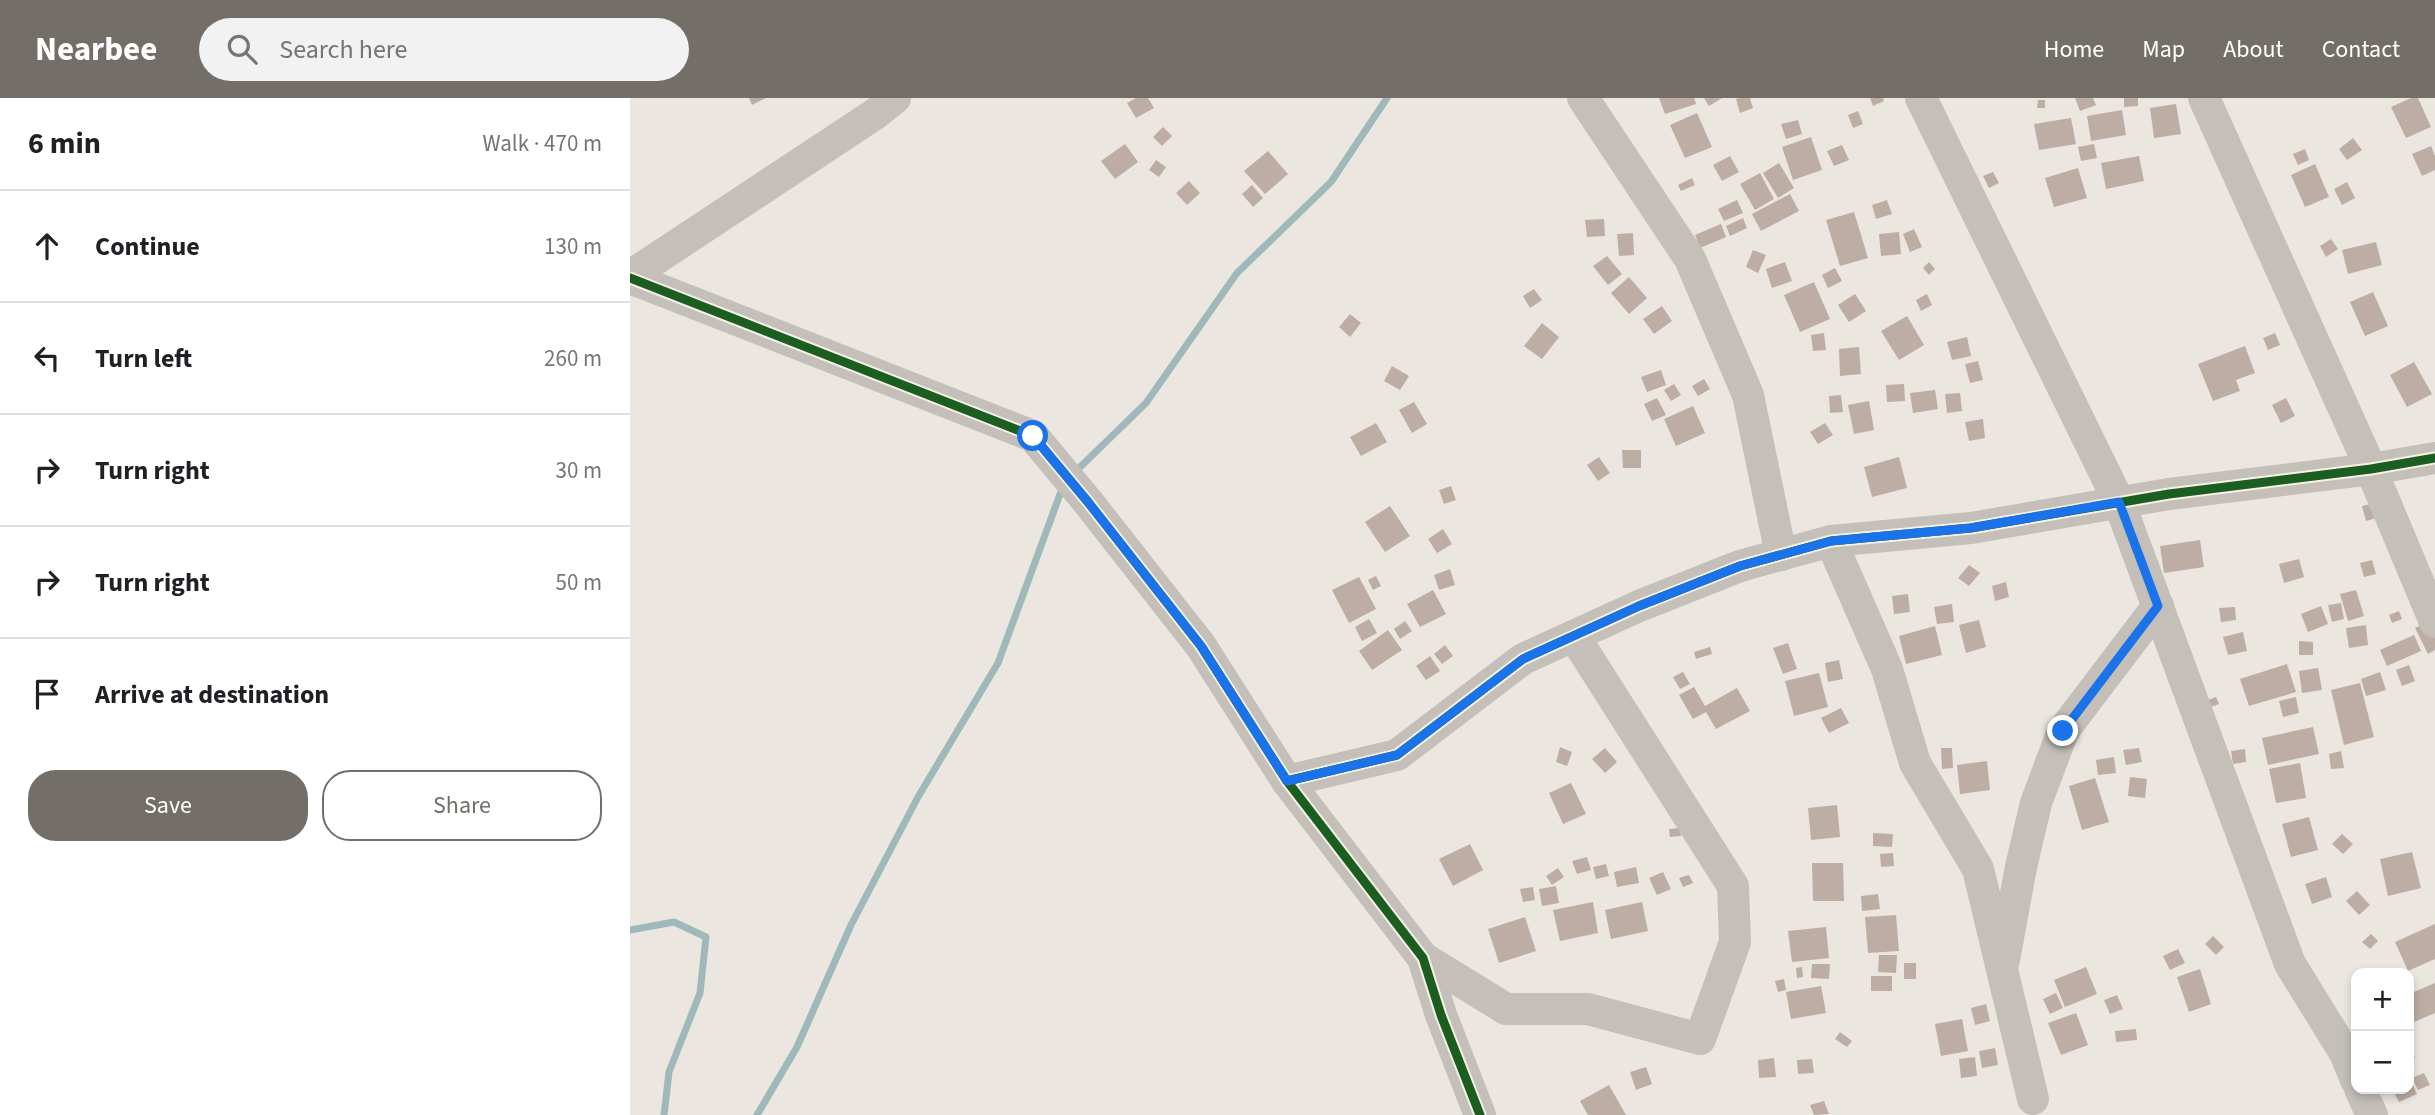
<!DOCTYPE html>
<meta charset="utf-8">
<style>
:root{--surface:#fff;--page:#f2f2f2;--text:#202124;--muted:#757577;--line:#e0e0e0;--accent:#746e68}
body{margin:0;font-family:"Source Sans 3",sans-serif;background:var(--page);color:var(--text)}
.controls{position:absolute;right:21px;bottom:21px;display:grid;overflow:hidden;border-radius:14px;box-shadow:0 4px 10px #0003}
.controls button{width:63px;height:63px;display:grid;place-items:center;padding:0;border:0;border-bottom:2px solid var(--line);background:var(--surface);color:var(--text);font:35px sans-serif}
.stop{position:absolute;width:21px;height:21px;margin:-16px;border:5px solid #1a73e8;border-radius:50%;background:#fff}
.stop.end{background:#1a73e8;border-color:#fff;box-shadow:0 2px 7px #0008}
.list{margin:0;padding:0;list-style:none}
h2{display:flex;justify-content:space-between;align-items:center;height:91px;margin:0;padding:0 28px;font-size:30px}
h2 small{font-size:23px;font-weight:400;color:var(--muted)}
.list li{display:grid;grid-template-columns:46px 1fr auto;gap:21px;align-items:center;box-sizing:border-box;height:112px;padding:0 28px;border-top:2px solid var(--line)}
.list b{display:block;font-size:26px;white-space:nowrap}
.list em{font-size:23px;font-style:normal;color:var(--muted)}
.actions{display:flex;gap:14px;padding:21px 28px}
.actions a{flex:1;padding:16px 0;border:2px solid var(--accent);border-radius:28px;text-align:center;font-size:24px;color:var(--accent)}
.actions .main{background:var(--accent);color:#fff}
.icon{flex:none;width:38px;height:38px;fill:none;stroke:currentColor;stroke-width:2;stroke-linecap:round;stroke-linejoin:round}
.map{position:relative;flex:none;width:1805px;height:1017px;overflow:hidden}
header{display:flex;align-items:center;gap:42px;box-sizing:border-box;height:98px;padding:0 35px;background:var(--accent);color:#fff}
header strong{font-size:33px}
nav{display:flex;gap:38px;margin-inline-start:auto;font-size:24px}
.search{width:490px;height:63px;background:var(--page);display:flex;align-items:center;gap:18px;box-sizing:border-box;padding:0 24px;border-radius:38px;color:var(--muted);font-size:26px}
main{display:flex}
aside{flex:1;background:var(--surface)}
.map>svg:first-child{display:block}
</style>
<header>
<strong>Nearbee</strong>
<div class="search"><svg class="icon" aria-label="search" viewBox="0 0 24 24"><circle cx="10" cy="10" r="6"/><path d="M15 15l6 6"/></svg>Search here</div>
<nav><a>Home</a><a>Map</a><a>About</a><a>Contact</a></nav>
</header>
<main>
<aside>
<h2>6 min<small>Walk · 470 m</small></h2>
<ul class="list">
<li><svg class="icon" aria-label="ahead" viewBox="0 0 24 24"><path d="M12 20V5M6 11l6-6 6 6"/></svg><div><b>Continue</b></div><em>130 m</em></li>
<li><svg class="icon" aria-label="left" viewBox="0 0 24 24"><path d="M17 20v-9H6M10 6l-5 5 5 5"/></svg><div><b>Turn left</b></div><em>260 m</em></li>
<li><svg class="icon" aria-label="right" viewBox="0 0 24 24"><path d="M7 20v-9h11M14 6l5 5-5 5"/></svg><div><b>Turn right</b></div><em>30 m</em></li>
<li><svg class="icon" aria-label="right" viewBox="0 0 24 24"><path d="M7 20v-9h11M14 6l5 5-5 5"/></svg><div><b>Turn right</b></div><em>50 m</em></li>
<li><svg class="icon" aria-label="arrive" viewBox="0 0 24 24"><path d="M6 21V4h12l-3 4 3 4H6"/></svg><div><b>Arrive at destination</b></div></li>
</ul>
<div class="actions"><a class="main">Save</a><a>Share</a></div>
</aside>
<div class="map">
<svg width="1805" height="1017" viewBox="0 0 1805 1017">
<rect width="100%" height="100%" fill="#ebe7e0"/>
<g fill="none" stroke-linecap="round" stroke-linejoin="round">
<!-- stream -->
<g stroke="#9fb8ba" stroke-width="7">
<polyline points="445,374 516,305 607,175 701,84 757,0"/>
<polyline points="0,832 44,824 76,839 70,895 39,974 34,1017"/>
<polyline points="127,1017 167,949 221,827 288,699 368,565 433,388"/>
</g>
</g>
<!-- building -->
<g fill="#bdada4">
<polygon points="119,0 136,0 122,7"/>
<polygon points="506,0 518,0 524,10 506,20 497,5"/>
<polygon points="1029,0 1064,0 1066,6 1035,16"/>
<polygon points="1074,0 1092,0 1079,8"/>
<polygon points="1110,0 1120,0 1123,10 1110,15 1106,1"/>
<polygon points="1240,0 1253,0 1254,3 1243,8"/>
<polygon points="1445,0 1463,0 1466,7 1450,13"/>
<polygon points="1494,0 1508,0 1508,8 1494,9"/>
<polygon points="1781,0 1788,0 1801,29 1776,40 1761,9"/>
<polygon points="1408,2 1415,2 1415,10 1407,10"/>
<polygon points="1546,6 1551,36 1524,40 1520,10"/>
<polygon points="1492,12 1496,37 1461,43 1457,18"/>
<polygon points="1228,13 1233,26 1223,30 1218,17"/>
<polygon points="1067,15 1082,49 1055,60 1040,27"/>
<polygon points="1441,20 1446,46 1409,52 1404,26"/>
<polygon points="1168,22 1172,36 1156,41 1151,26"/>
<polygon points="533,29 542,38 532,48 523,39"/>
<polygon points="1181,39 1192,72 1163,82 1152,49"/>
<polygon points="1723,40 1732,52 1717,62 1709,51"/>
<polygon points="495,46 508,64 485,81 471,63"/>
<polygon points="1464,46 1467,60 1451,63 1448,49"/>
<polygon points="1212,47 1219,62 1204,68 1197,53"/>
<polygon points="1801,48 1805,58 1805,72 1792,78 1782,56"/>
<polygon points="1675,51 1679,62 1668,67 1663,56"/>
<polygon points="638,53 658,76 635,96 614,73"/>
<polygon points="1100,58 1109,74 1092,83 1083,67"/>
<polygon points="1509,58 1514,83 1476,91 1471,65"/>
<polygon points="526,62 536,69 529,79 519,72"/>
<polygon points="1149,65 1164,90 1148,100 1133,75"/>
<polygon points="1685,66 1699,99 1675,109 1661,77"/>
<polygon points="1448,70 1457,100 1424,109 1415,80"/>
<polygon points="1363,74 1369,85 1359,90 1353,78"/>
<polygon points="1130,75 1144,101 1125,112 1110,86"/>
<polygon points="1062,80 1065,87 1051,93 1048,87"/>
<polygon points="559,83 570,95 557,107 546,95"/>
<polygon points="1717,84 1725,100 1712,107 1704,91"/>
<polygon points="622,87 633,100 623,109 612,96"/>
<polygon points="1160,96 1169,113 1131,133 1122,116"/>
<polygon points="1107,102 1113,115 1094,123 1088,111"/>
<polygon points="1257,102 1262,116 1246,121 1242,107"/>
<polygon points="1224,114 1238,160 1210,168 1196,122"/>
<polygon points="1113,120 1117,130 1100,138 1096,128"/>
<polygon points="974,121 975,138 957,139 955,122"/>
<polygon points="1091,126 1096,139 1070,150 1065,137"/>
<polygon points="1284,131 1292,149 1280,154 1273,136"/>
<polygon points="1269,134 1271,156 1251,158 1249,136"/>
<polygon points="1003,135 1004,157 989,158 987,136"/>
<polygon points="1701,141 1708,151 1696,159 1690,148"/>
<polygon points="1746,144 1752,167 1718,176 1712,152"/>
<polygon points="1123,152 1136,157 1128,175 1116,169"/>
<polygon points="977,158 992,176 978,187 963,168"/>
<polygon points="1155,164 1162,183 1142,190 1136,171"/>
<polygon points="1299,164 1305,171 1299,177 1293,170"/>
<polygon points="1205,170 1212,183 1198,190 1192,177"/>
<polygon points="999,179 1017,200 999,216 981,195"/>
<polygon points="1184,184 1200,221 1170,234 1154,197"/>
<polygon points="904,191 912,202 900,210 893,198"/>
<polygon points="1743,194 1758,228 1735,238 1720,204"/>
<polygon points="1225,196 1236,213 1219,224 1208,207"/>
<polygon points="1297,196 1302,207 1291,213 1286,202"/>
<polygon points="1032,208 1042,223 1024,236 1013,221"/>
<polygon points="720,216 731,225 720,239 709,229"/>
<polygon points="1277,218 1294,247 1269,262 1251,233"/>
<polygon points="912,225 929,239 912,261 894,248"/>
<polygon points="1194,235 1196,252 1183,253 1181,237"/>
<polygon points="1645,235 1650,247 1638,252 1633,240"/>
<polygon points="1337,239 1341,258 1322,262 1317,244"/>
<polygon points="1615,248 1625,275 1606,282 1610,293 1583,303 1568,266"/>
<polygon points="1229,249 1231,276 1210,278 1209,251"/>
<polygon points="1348,263 1353,282 1340,285 1335,266"/>
<polygon points="1784,264 1802,296 1777,309 1760,277"/>
<polygon points="762,268 779,278 770,292 754,283"/>
<polygon points="1031,272 1036,287 1017,294 1011,279"/>
<polygon points="1074,281 1080,291 1068,298 1062,288"/>
<polygon points="1044,286 1051,297 1041,303 1034,292"/>
<polygon points="1274,286 1275,303 1257,304 1256,287"/>
<polygon points="1305,292 1308,311 1283,315 1280,295"/>
<polygon points="1330,295 1332,313 1317,315 1315,296"/>
<polygon points="1211,297 1213,314 1200,315 1199,298"/>
<polygon points="1027,300 1036,317 1022,323 1014,306"/>
<polygon points="1656,300 1665,318 1651,325 1642,307"/>
<polygon points="1239,303 1244,332 1224,336 1218,307"/>
<polygon points="784,304 797,326 782,335 769,312"/>
<polygon points="1063,308 1075,335 1046,348 1034,321"/>
<polygon points="1353,321 1355,340 1339,343 1335,324"/>
<polygon points="746,325 757,344 731,358 720,339"/>
<polygon points="1195,325 1203,337 1188,346 1180,334"/>
<polygon points="992,352 1011,352 1011,370 993,370"/>
<polygon points="969,359 980,375 968,383 957,367"/>
<polygon points="1269,359 1277,390 1242,399 1234,369"/>
<polygon points="821,388 826,402 814,406 809,392"/>
<polygon points="1750,404 1754,418 1736,423 1732,408"/>
<polygon points="760,408 780,438 755,454 735,424"/>
<polygon points="813,431 822,446 807,455 798,441"/>
<polygon points="1570,442 1574,469 1534,475 1530,448"/>
<polygon points="1669,461 1674,479 1654,485 1649,466"/>
<polygon points="1742,462 1746,476 1734,479 1730,465"/>
<polygon points="1339,467 1350,475 1339,488 1328,480"/>
<polygon points="820,471 825,487 809,492 804,477"/>
<polygon points="746,478 751,488 743,492 738,482"/>
<polygon points="729,479 746,511 719,525 702,492"/>
<polygon points="1376,484 1379,499 1365,503 1362,488"/>
<polygon points="803,492 816,516 790,529 777,506"/>
<polygon points="1726,492 1734,518 1718,523 1710,496"/>
<polygon points="1278,496 1280,514 1264,516 1262,498"/>
<polygon points="1711,505 1714,521 1702,524 1698,507"/>
<polygon points="1322,506 1324,524 1307,526 1304,509"/>
<polygon points="1691,508 1698,526 1678,534 1671,516"/>
<polygon points="1605,509 1606,522 1591,524 1589,510"/>
<polygon points="1769,513 1772,521 1762,525 1759,517"/>
<polygon points="739,521 747,535 732,543 725,529"/>
<polygon points="1349,522 1356,549 1336,555 1329,527"/>
<polygon points="775,523 782,533 770,541 764,531"/>
<polygon points="1797,524 1805,539 1805,552 1798,556 1785,530"/>
<polygon points="1736,527 1738,547 1719,550 1716,530"/>
<polygon points="1305,528 1312,557 1276,566 1269,538"/>
<polygon points="758,532 772,552 742,572 729,553"/>
<polygon points="1613,534 1617,553 1598,557 1593,539"/>
<polygon points="1784,537 1791,553 1757,568 1750,552"/>
<polygon points="1669,543 1683,544 1683,557 1669,557"/>
<polygon points="1158,545 1167,571 1153,576 1143,550"/>
<polygon points="815,547 823,558 812,566 804,556"/>
<polygon points="1080,549 1082,556 1066,561 1064,554"/>
<polygon points="800,558 810,573 796,582 786,568"/>
<polygon points="1209,562 1213,581 1198,584 1195,565"/>
<polygon points="1657,566 1666,594 1619,608 1610,581"/>
<polygon points="1779,567 1785,583 1772,588 1766,572"/>
<polygon points="1688,570 1692,592 1672,595 1669,573"/>
<polygon points="1053,574 1060,586 1050,591 1043,579"/>
<polygon points="1750,574 1756,592 1736,598 1731,581"/>
<polygon points="1189,575 1198,609 1164,618 1155,583"/>
<polygon points="1730,585 1744,639 1714,647 1701,592"/>
<polygon points="1064,589 1075,608 1107,590 1120,613 1086,631 1076,614 1063,621 1049,597"/>
<polygon points="1586,599 1589,606 1578,610 1576,603"/>
<polygon points="1666,599 1669,615 1653,619 1649,603"/>
<polygon points="1211,610 1219,625 1199,635 1191,620"/>
<polygon points="1683,629 1689,656 1638,667 1632,640"/>
<polygon points="930,649 942,654 937,668 926,664"/>
<polygon points="975,650 987,664 975,675 962,661"/>
<polygon points="1311,650 1322,650 1323,670 1312,671"/>
<polygon points="1509,650 1512,664 1496,667 1493,652"/>
<polygon points="1615,651 1616,664 1603,666 1601,653"/>
<polygon points="1711,653 1714,670 1701,671 1699,656"/>
<polygon points="1484,659 1486,675 1468,677 1466,662"/>
<polygon points="1357,663 1360,692 1330,696 1327,667"/>
<polygon points="1670,665 1676,700 1646,705 1639,671"/>
<polygon points="1500,679 1517,681 1515,700 1498,698"/>
<polygon points="1465,680 1479,724 1452,732 1439,688"/>
<polygon points="941,685 956,716 933,726 919,695"/>
<polygon points="1207,707 1210,739 1181,742 1178,710"/>
<polygon points="1679,719 1688,752 1661,759 1652,726"/>
<polygon points="1050,730 1051,738 1040,739 1039,731"/>
<polygon points="1243,735 1263,736 1262,749 1243,748"/>
<polygon points="1712,736 1723,746 1713,756 1702,746"/>
<polygon points="840,746 853,772 823,788 809,761"/>
<polygon points="1782,754 1791,790 1758,798 1750,761"/>
<polygon points="1263,755 1264,768 1251,769 1250,756"/>
<polygon points="957,759 961,772 947,776 942,763"/>
<polygon points="1182,765 1213,765 1214,803 1183,803"/>
<polygon points="976,766 979,778 966,781 963,769"/>
<polygon points="1006,769 1009,785 987,789 984,774"/>
<polygon points="928,770 934,779 922,787 916,778"/>
<polygon points="1033,774 1041,791 1027,797 1019,780"/>
<polygon points="1059,777 1063,785 1053,789 1049,780"/>
<polygon points="1696,779 1702,799 1682,806 1675,786"/>
<polygon points="926,788 929,805 912,808 909,791"/>
<polygon points="903,789 905,802 893,804 890,791"/>
<polygon points="1727,793 1740,807 1729,817 1716,803"/>
<polygon points="1248,796 1250,811 1232,813 1231,798"/>
<polygon points="963,804 968,835 930,843 923,812"/>
<polygon points="1012,804 1018,833 981,841 975,812"/>
<polygon points="1266,817 1269,853 1238,855 1235,819"/>
<polygon points="895,819 906,853 869,865 858,831"/>
<polygon points="1805,826 1805,861 1778,873 1765,844"/>
<polygon points="1196,829 1199,860 1162,864 1158,833"/>
<polygon points="1741,836 1748,843 1740,851 1732,844"/>
<polygon points="1583,838 1594,849 1586,857 1575,846"/>
<polygon points="1548,851 1555,865 1540,872 1533,858"/>
<polygon points="1249,857 1267,857 1266,875 1248,874"/>
<rect x="1274" y="865" width="12" height="16"/>
<polygon points="1182,866 1200,866 1199,881 1181,880"/>
<polygon points="1172,869 1173,879 1167,880 1166,870"/>
<polygon points="1456,869 1467,896 1435,909 1424,882"/>
<polygon points="1570,871 1581,906 1559,914 1547,879"/>
<rect x="1241" y="878" width="21" height="15"/>
<polygon points="1154,881 1156,892 1148,894 1145,883"/>
<polygon points="1805,885 1805,915 1784,924 1779,911 1779,896"/>
<polygon points="1191,888 1196,915 1161,921 1156,894"/>
<polygon points="1426,895 1433,910 1420,916 1413,901"/>
<polygon points="1487,897 1493,911 1480,916 1474,902"/>
<polygon points="1356,906 1360,923 1345,927 1341,910"/>
<polygon points="1446,915 1458,947 1431,957 1418,925"/>
<polygon points="1332,921 1338,953 1311,958 1305,926"/>
<polygon points="1506,931 1507,942 1486,944 1485,933"/>
<polygon points="1210,934 1222,943 1217,949 1205,941"/>
<polygon points="1779,945 1785,960 1779,963"/>
<polygon points="1365,950 1368,967 1352,970 1349,953"/>
<polygon points="1345,959 1347,978 1331,980 1329,961"/>
<polygon points="1144,960 1146,979 1129,980 1128,962"/>
<polygon points="1182,961 1184,975 1168,976 1167,962"/>
<polygon points="1016,969 1022,986 1006,992 1000,974"/>
<polygon points="1794,975 1800,987 1788,992 1782,980"/>
<polygon points="1779,979 1787,996 1769,1004 1762,991 1779,991"/>
<polygon points="979,987 996,1017 958,1017 950,1003"/>
<polygon points="1194,1003 1199,1016 1184,1017 1180,1007"/>
</g>
<g fill="none" stroke-linecap="round" stroke-linejoin="round">
<!-- minor -->
<g stroke="#c4bfb9" stroke-width="32">
<polyline points="953,0 1060,161 1118,297 1151,457"/>
<polyline points="1291,0 1489,404 1660,866 1715,955 1726,982"/>
<polyline points="1574,0 1741,371 1805,524"/>
<polyline points="0,178 245,16 265,0"/>
<polyline points="0,180 403,338 458,404 571,548 657,683 793,860 811,917 850,1017"/>
<polyline points="1201,443 1257,571 1285,665 1348,771 1403,1001"/>
<polyline points="657,683 767,657 893,561 1009,508 1110,468 1201,443 1341,430 1539,396 1741,371 1805,360"/>
<polyline points="793,860 876,911 958,911 1070,941 1105,844 1103,788 944,538"/>
<polyline points="1374,862 1391,769 1406,705 1433,633 1528,508"/>
<polyline points="1730,991 1742,1017"/>
</g>
<!-- cycleway casing -->
<g stroke="#f7f2e8" stroke-width="13">
<g id="cycleway">
<polyline points="0,180 403,338 458,404 571,548 657,683 793,860 811,917 850,1017"/>
<polyline points="657,683 767,657 893,561 1009,508 1110,468 1201,443 1341,430 1539,396 1741,371 1805,360"/>
</g>
</g>
<!-- cycleway -->
<use href="#cycleway" stroke="#1b5e20" stroke-width="9"/>
</g>
<g fill="none" stroke-linecap="round" stroke-linejoin="round">
<!-- route -->
<polyline stroke="#1a73e8" stroke-width="9" points="403,338 458,404 571,548 657,683 767,657 893,561 1009,508 1110,468 1201,443 1340,430 1489,404 1528,508 1433,633"/>
</g>
</svg>
<div class="controls">
<button>+</button>
<button>−</button>
</div>
<div class="stop" style="left:403px;top:338px"></div>
<div class="stop end" style="left:1433px;top:633px"></div>
</div>
</main>
